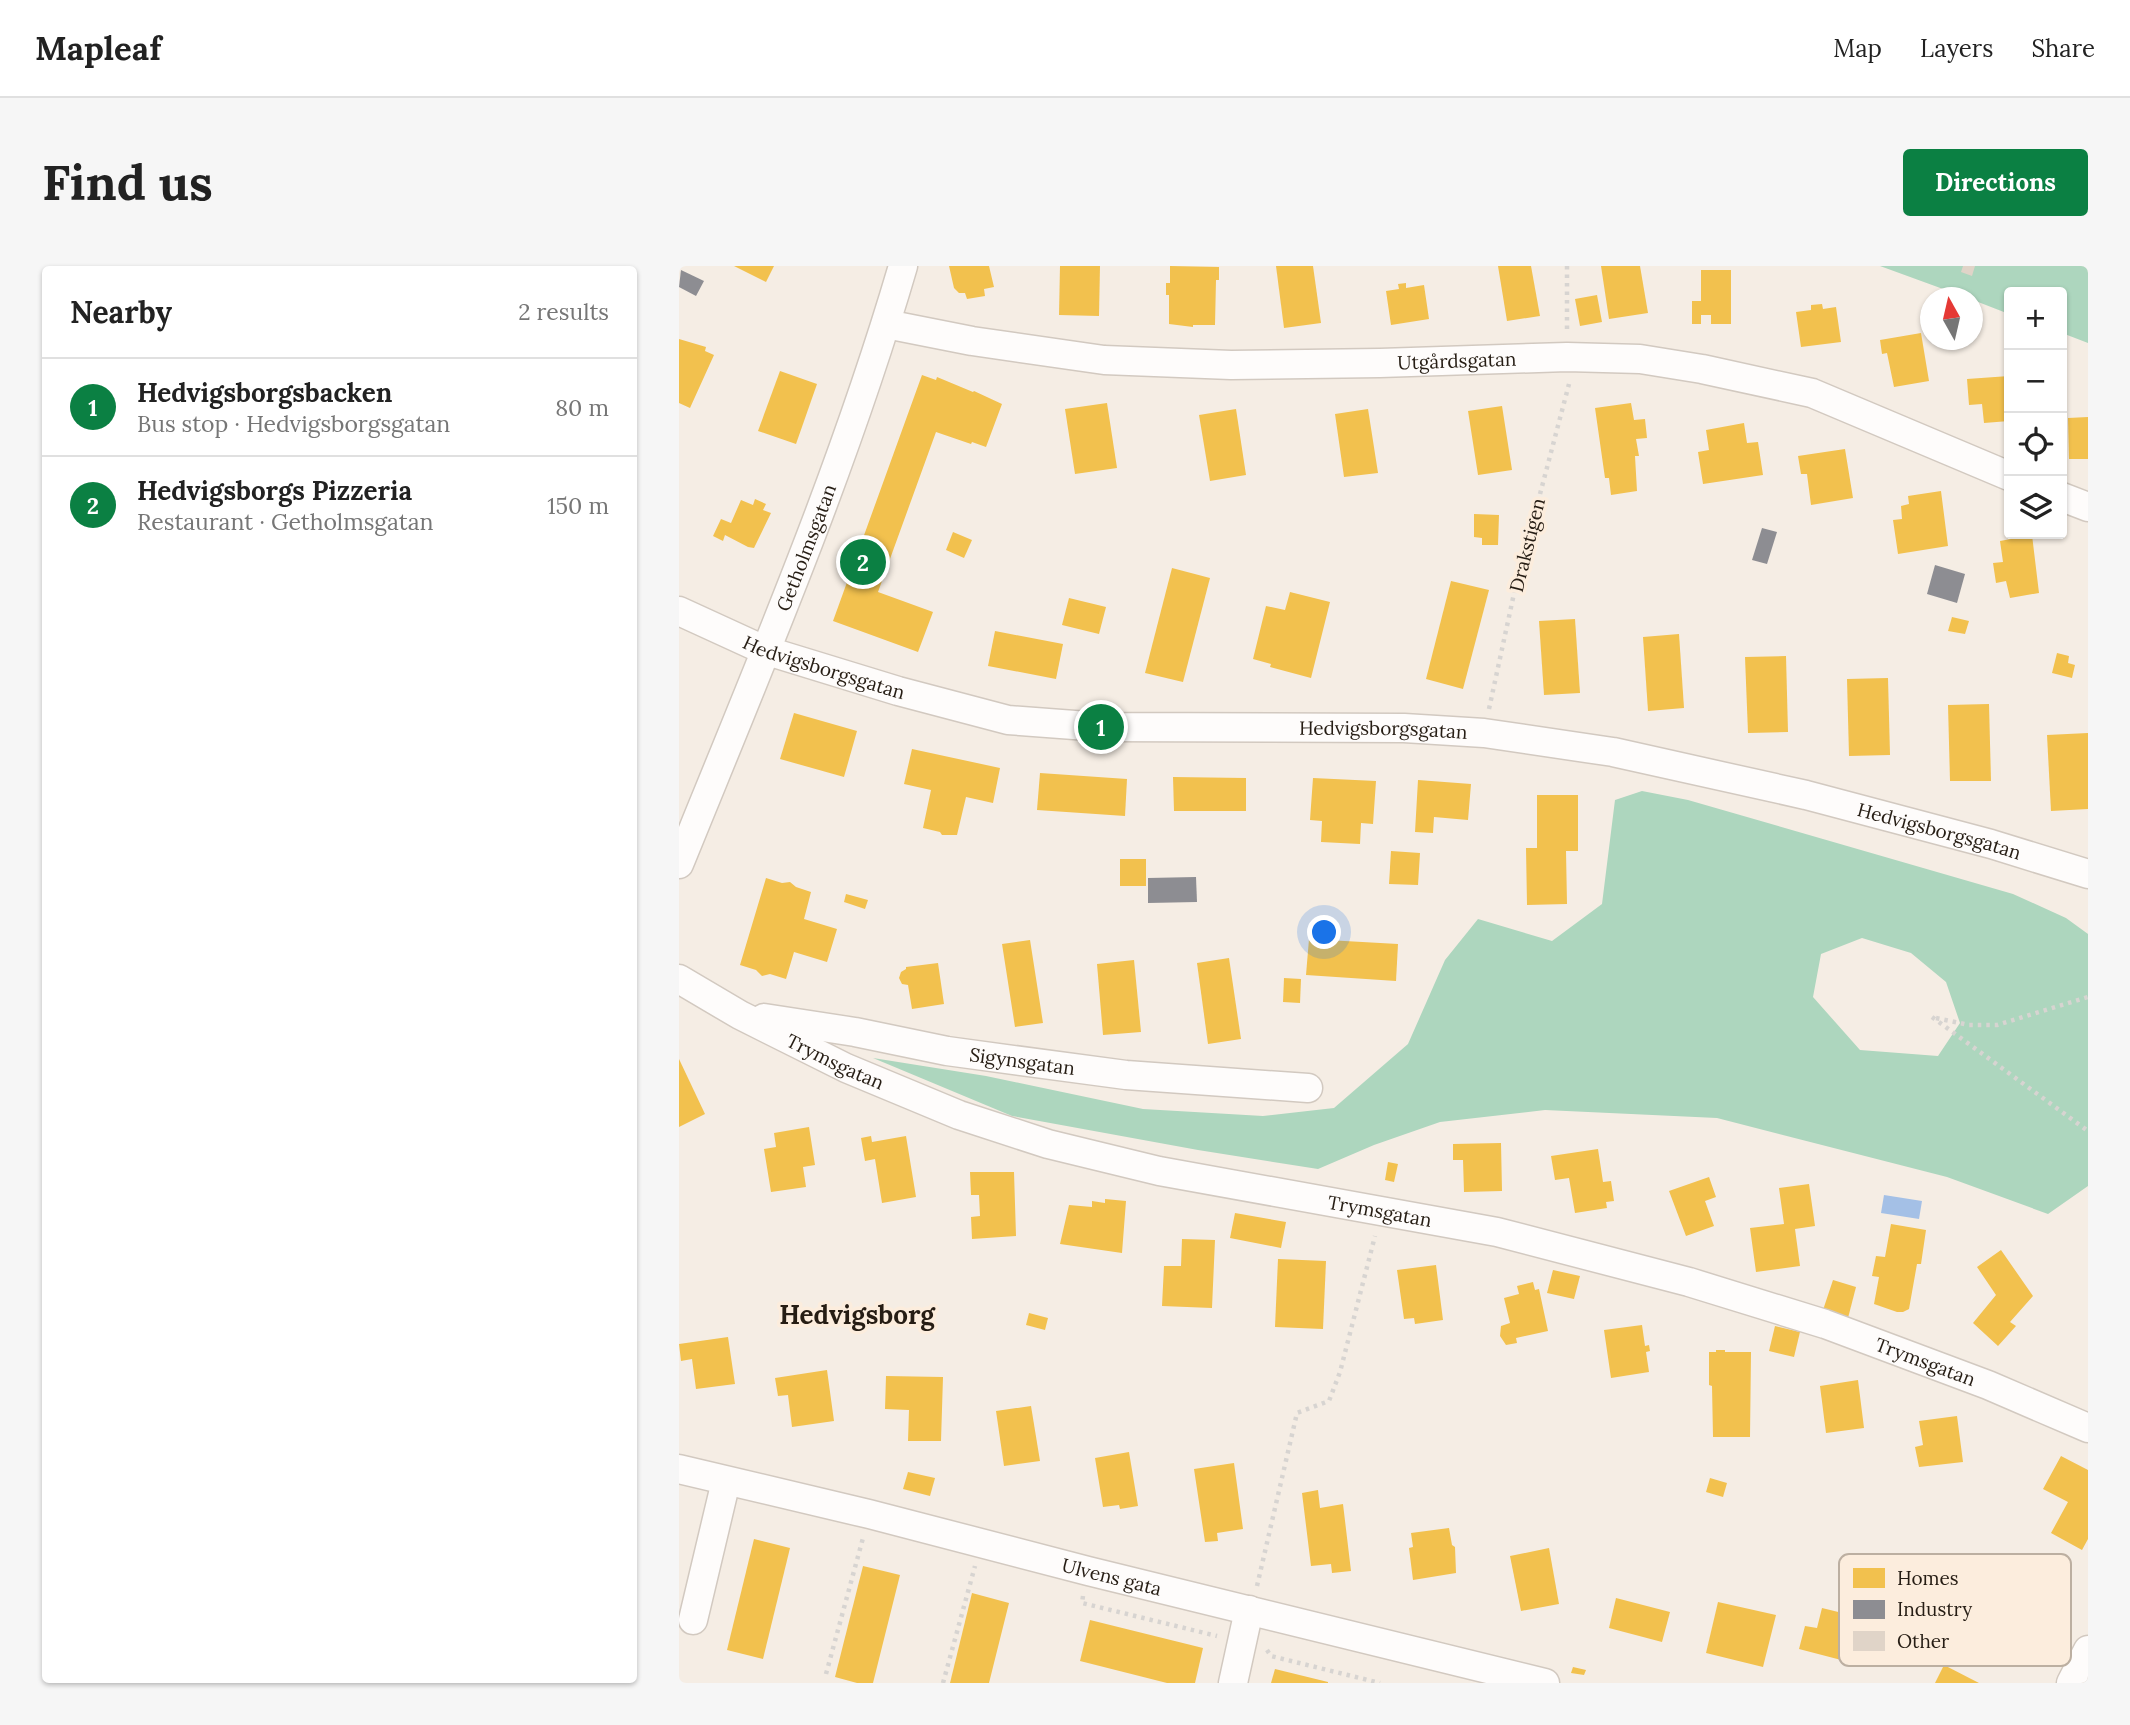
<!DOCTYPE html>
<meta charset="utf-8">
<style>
:root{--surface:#fff;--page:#f6f6f6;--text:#222;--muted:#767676;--line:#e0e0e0;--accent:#0b8043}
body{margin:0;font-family:Lora,serif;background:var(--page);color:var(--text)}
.controls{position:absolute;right:21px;top:21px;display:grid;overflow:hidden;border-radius:7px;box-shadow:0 2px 5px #0004}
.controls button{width:63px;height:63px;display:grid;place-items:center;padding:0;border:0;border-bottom:2px solid var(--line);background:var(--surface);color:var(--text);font:35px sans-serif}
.compass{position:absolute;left:1241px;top:21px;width:63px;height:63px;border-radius:50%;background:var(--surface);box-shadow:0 2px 5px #0004;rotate:352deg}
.you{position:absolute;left:646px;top:667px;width:24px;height:24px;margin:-18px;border:5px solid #fff;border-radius:50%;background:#1a73e8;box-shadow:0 0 0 10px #1a73e833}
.badge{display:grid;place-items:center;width:46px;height:46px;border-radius:50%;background:var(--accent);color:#fff;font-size:23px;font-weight:700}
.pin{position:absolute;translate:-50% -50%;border:4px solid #fff;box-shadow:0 2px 7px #0006}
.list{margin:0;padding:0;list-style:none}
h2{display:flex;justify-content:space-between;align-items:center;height:91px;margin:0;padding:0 28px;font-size:30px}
h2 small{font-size:23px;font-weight:400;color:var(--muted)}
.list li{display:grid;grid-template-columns:46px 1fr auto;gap:21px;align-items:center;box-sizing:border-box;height:98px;padding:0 28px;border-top:2px solid var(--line)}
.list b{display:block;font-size:26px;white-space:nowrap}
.list p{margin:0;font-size:23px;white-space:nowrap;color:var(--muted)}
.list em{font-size:23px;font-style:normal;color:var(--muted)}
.icon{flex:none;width:38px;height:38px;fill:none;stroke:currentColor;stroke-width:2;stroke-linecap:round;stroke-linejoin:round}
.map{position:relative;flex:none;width:1409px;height:1417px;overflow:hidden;border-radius:7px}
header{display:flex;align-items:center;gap:42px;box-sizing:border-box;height:98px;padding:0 35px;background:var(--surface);border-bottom:2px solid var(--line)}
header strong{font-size:33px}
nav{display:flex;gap:38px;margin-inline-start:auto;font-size:24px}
.intro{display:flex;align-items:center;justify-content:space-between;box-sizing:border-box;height:168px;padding:0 42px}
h1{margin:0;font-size:49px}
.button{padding:18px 32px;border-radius:7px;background:var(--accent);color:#fff;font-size:24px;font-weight:700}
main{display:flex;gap:42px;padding:0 42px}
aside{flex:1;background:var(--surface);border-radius:7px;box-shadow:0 2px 5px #0004}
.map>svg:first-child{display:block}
</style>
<header>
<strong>Mapleaf</strong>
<nav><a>Map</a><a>Layers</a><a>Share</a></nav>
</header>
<div class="intro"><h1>Find us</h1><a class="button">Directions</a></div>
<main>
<aside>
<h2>Nearby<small>2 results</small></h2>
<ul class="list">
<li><span class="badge">1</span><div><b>Hedvigsborgsbacken</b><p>Bus stop · Hedvigsborgsgatan</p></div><em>80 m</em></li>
<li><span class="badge">2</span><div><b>Hedvigsborgs Pizzeria</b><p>Restaurant · Getholmsgatan</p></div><em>150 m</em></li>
</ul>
</aside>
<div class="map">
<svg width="1409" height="1417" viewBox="0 0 1409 1417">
<rect width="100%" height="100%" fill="#f5ede4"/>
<!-- forest -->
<g fill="#add6be" fill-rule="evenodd">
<polygon points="1201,0 1409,0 1409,77 1383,67 1383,26 1330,26 1330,48 1294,34 1294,32 1286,31"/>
<path d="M963,525L1009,534L1334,628L1387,652L1409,668V920L1369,948L1268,911L1038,852L866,844L761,856L695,879L639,903L519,884L333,850L194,792L307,810L464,843L584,850L655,842L729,778L766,694L799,653L873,675L923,638L936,534ZM1183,672L1232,687L1267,716L1281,757L1259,790L1181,784L1134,731L1142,688Z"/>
</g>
<!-- water -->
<polygon fill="#a4c0e6" points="1205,929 1243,935 1240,953 1202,947"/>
<!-- homes -->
<g fill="#f2c14e">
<polygon points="55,0 95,0 87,16"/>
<polygon points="270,0 310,0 315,21 305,23 306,30 288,33 286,27 280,27 275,22"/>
<polygon points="381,0 421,0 420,50 380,49"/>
<polygon points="491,0 540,1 540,14 537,14 536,59 514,59 514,61 490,58 490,29 487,29 487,17 491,17"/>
<polygon points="597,0 634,0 642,57 605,62"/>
<polygon points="819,0 852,0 861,50 828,55"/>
<polygon points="922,0 961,0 969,47 930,53"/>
<polygon points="1022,4 1052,4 1052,58 1032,58 1032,49 1022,49 1022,58 1013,58 1013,35 1022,35"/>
<polygon points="727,17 727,22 745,19 750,53 712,59 707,25 720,23 719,18"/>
<polygon points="918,29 923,56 901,60 896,33"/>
<polygon points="1143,38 1144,43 1157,41 1162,76 1122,81 1117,46 1132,44 1132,39"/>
<polygon points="1242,67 1250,115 1215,121 1208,87 1203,88 1201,74"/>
<polygon points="0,73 27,81 26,85 35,89 11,142 0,137"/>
<polygon points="101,105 138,118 117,178 79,165"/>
<polygon points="243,109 257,114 258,111 294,126 295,125 323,138 307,181 293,176 292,178 257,166 199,326 254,346 239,386 154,355"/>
<polygon points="1330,110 1330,155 1305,157 1303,138 1290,139 1288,113"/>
<polygon points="428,137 438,202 396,208 386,143"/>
<polygon points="952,137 955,154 966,153 968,172 957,173 960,190 956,190 958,225 932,229 930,212 926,212 916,142"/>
<polygon points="823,140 833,204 799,209 789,145"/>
<polygon points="557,143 567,209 531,215 520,149"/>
<polygon points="689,143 699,207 665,211 656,148"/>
<polygon points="1409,151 1409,193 1390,193 1389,152"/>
<polygon points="1065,157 1068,177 1079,176 1084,209 1024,218 1019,186 1030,184 1027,164"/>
<polygon points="1166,183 1174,232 1132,239 1128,208 1122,208 1119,190"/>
<polygon points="1262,225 1269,280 1219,288 1214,254 1223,253 1222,240 1230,238 1229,230"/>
<polygon points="76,233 87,238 84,244 92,247 75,282 69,281 46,269 44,275 34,270 42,253 52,257 62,234 74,239"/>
<polygon points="795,248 820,249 819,279 803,279 803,272 795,271"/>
<polygon points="274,266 293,274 285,292 267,284"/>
<polygon points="1353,269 1360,327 1331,332 1327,315 1317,317 1314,297 1324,296 1321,275"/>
<polygon points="493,302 531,312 504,416 466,407"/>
<polygon points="772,315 810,324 784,423 747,413"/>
<polygon points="611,326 651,336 632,412 591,401 592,398 574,393 587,340 606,344"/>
<polygon points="390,332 427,341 420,368 383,359"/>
<polygon points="1273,351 1290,355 1286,368 1269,365"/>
<polygon points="896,353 901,427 865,429 860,355"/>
<polygon points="316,365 384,378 377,413 309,400"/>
<polygon points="1000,368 1005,442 969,445 964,371"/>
<polygon points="1378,387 1390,390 1389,397 1396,399 1393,412 1373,407"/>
<polygon points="1107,390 1109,466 1069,467 1066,391"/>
<polygon points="1209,412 1211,489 1170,490 1168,413"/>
<polygon points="1310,438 1312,515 1271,515 1269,439"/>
<polygon points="115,447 178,465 165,511 101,493"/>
<polygon points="1409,467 1409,543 1372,545 1368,469"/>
<polygon points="233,483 321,502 314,537 287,531 278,569 263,569 261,566 244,562 252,524 225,518"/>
<polygon points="361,507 448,513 446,550 358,544"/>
<polygon points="494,511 567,512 567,545 495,545"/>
<polygon points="634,512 697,515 694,558 682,557 681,578 642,576 643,555 631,554"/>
<polygon points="739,514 792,518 789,554 755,551 754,567 736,566"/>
<polygon points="858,529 899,529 899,585 887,585 888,638 848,639 847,582 858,582"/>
<polygon points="712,585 741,587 739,619 710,618"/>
<rect x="441" y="593" width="26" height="27"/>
<polygon points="87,612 103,617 111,616 117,621 132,626 125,653 158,663 148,696 115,686 107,713 91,708 83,710 77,704 61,699"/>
<polygon points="167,628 189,634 186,643 165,636"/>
<polygon points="630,673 719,678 717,715 627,709"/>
<polygon points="351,674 364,757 336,761 323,678"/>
<polygon points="550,692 562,773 529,778 518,697"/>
<polygon points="455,694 462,766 424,769 418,698"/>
<polygon points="259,697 265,738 233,743 229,719 223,718 220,712 222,706 227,703 227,701"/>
<polygon points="605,712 622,713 621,737 604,736"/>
<polygon points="0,793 26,848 0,861"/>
<polygon points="130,861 136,899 124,901 127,921 92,926 85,883 97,881 95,867"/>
<polygon points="192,870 193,876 227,870 237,931 203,937 196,893 186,895 182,872"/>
<polygon points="822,877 823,925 785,926 784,894 774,894 774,878"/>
<polygon points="919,883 924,916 932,915 935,935 927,936 928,942 896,947 890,912 876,914 872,890"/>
<polygon points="709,896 719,898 715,916 706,914"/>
<polygon points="291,906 335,906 337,970 293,973 292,951 301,950 300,929 292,929"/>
<polygon points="1030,911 1037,931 1026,935 1035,960 1007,970 990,925"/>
<polygon points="1130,918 1136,960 1116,963 1121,1000 1077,1006 1071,962 1105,958 1100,922"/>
<polygon points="426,933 447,935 443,987 381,978 390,939 413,941 413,935 426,937"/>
<polygon points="556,947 607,956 602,982 551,972"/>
<polygon points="1212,958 1247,964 1242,998 1238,998 1230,1043 1224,1046 1218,1046 1195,1038 1200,1011 1193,1010 1197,990 1206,991"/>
<polygon points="503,973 536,974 533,1042 483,1040 485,1000 502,1000"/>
<polygon points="1322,984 1354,1030 1331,1056 1337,1060 1319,1080 1294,1057 1317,1029 1298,1001"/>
<polygon points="599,993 647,995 644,1063 596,1061"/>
<polygon points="757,999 764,1054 736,1058 735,1052 725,1053 718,1004"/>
<polygon points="874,1004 901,1010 895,1033 868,1027"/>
<polygon points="1154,1014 1177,1021 1169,1052 1144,1044"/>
<polygon points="854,1016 856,1024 860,1023 869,1065 837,1072 838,1077 827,1079 821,1070 822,1060 831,1057 825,1032 840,1028 838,1020"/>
<polygon points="350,1047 369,1052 366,1064 347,1059"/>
<polygon points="963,1059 966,1080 970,1079 971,1085 967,1086 970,1106 932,1112 925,1064"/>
<polygon points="1096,1060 1121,1066 1115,1091 1090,1085"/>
<polygon points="49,1071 56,1118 17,1123 13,1093 2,1095 0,1078"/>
<polygon points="1037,1084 1046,1084 1046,1086 1072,1086 1071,1171 1034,1171 1033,1120 1030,1119 1030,1086 1037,1086"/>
<polygon points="148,1104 155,1155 113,1161 109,1129 99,1130 96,1112"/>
<polygon points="207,1110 264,1111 262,1175 229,1175 230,1144 206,1143"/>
<polygon points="1179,1114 1185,1162 1147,1167 1141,1120"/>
<polygon points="352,1140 361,1195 325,1200 317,1145"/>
<polygon points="1278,1150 1284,1196 1240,1201 1236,1181 1244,1179 1240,1155"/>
<polygon points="450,1186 459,1240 441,1243 440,1239 424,1241 416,1192"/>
<polygon points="1382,1190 1409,1204 1409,1273 1403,1284 1372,1267 1389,1236 1364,1223"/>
<polygon points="555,1197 564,1263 538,1267 539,1275 526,1276 515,1203"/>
<polygon points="229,1206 256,1212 251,1230 224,1223"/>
<polygon points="1031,1212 1048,1217 1044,1231 1027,1226"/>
<polygon points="639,1224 641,1242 664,1238 672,1305 653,1307 652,1298 632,1300 623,1227"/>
<polygon points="770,1262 773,1279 776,1281 777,1307 734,1314 730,1282 734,1281 732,1267"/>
<polygon points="75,1273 111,1282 84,1393 48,1384"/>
<polygon points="870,1282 880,1338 842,1345 831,1290"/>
<polygon points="184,1300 221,1309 194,1417 178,1417 156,1411"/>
<polygon points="293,1327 330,1337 310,1417 271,1417"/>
<polygon points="937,1332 991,1346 983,1376 930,1362"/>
<polygon points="1039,1336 1097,1349 1084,1401 1027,1387"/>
<polygon points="1143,1342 1200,1356 1197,1372 1199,1383 1194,1383 1189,1401 1120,1383 1126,1360 1138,1362"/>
<polygon points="411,1354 524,1382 516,1417 488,1417 401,1395"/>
<polygon points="1265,1399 1300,1417 1256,1417"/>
<polygon points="894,1401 907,1404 905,1409 892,1407"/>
<polygon points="596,1403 649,1416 649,1417 592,1417"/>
</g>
<!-- industry -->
<g fill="#8d8d92">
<polygon points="2,4 25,15 17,30 0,21"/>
<polygon points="1083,262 1098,266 1088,298 1073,294"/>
<polygon points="1256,299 1286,308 1278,337 1248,328"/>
<polygon points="517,611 518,636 469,637 469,612"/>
</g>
<!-- building -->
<polygon fill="#e0d4c8" points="1284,0 1296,0 1293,10 1282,6"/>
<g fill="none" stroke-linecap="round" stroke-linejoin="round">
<!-- minor casing -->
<g stroke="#d2c9c0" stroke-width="31">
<g id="minor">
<path id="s1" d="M207,58L293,75L425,94L552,99L701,97L888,91L961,93L1023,103L1133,127L1330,210"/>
<polyline points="1383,231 1409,241"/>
<path id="s2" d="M0,345L85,384L219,425L329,454L422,461L725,462L805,467L934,486L1127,529L1312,578L1409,608"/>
<path id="s3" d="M0,598C80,401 164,205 224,0"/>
<path id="s4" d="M0,713L61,749L167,802L280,849L369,878L480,905L818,966L1010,1016L1146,1058L1309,1119L1409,1162"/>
<path id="s5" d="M85,752L176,766L268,785L447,809L629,822"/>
<path id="s6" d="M0,1203L190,1248L409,1305L866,1417"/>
<polyline points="14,1354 47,1215"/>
<polyline points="554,1417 570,1344"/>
<polyline points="1392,1417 1409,1384"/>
</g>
</g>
<!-- path -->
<g stroke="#d7d4d1" stroke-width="4.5" stroke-dasharray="3.5 5" stroke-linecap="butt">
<polyline points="888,0 888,66"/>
<polyline points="810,443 836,323 890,118"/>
<polyline points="1253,751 1409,865"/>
<polyline points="1257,752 1290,759 1318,759 1409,731"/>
<polyline points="578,1320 618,1147 650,1135 661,1106 696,970"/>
<polyline points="404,1330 403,1337 538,1370"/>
<polyline points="588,1384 592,1390 701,1417"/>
<polyline points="147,1408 184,1272"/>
<polyline points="264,1417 296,1300"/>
</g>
<!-- minor -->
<use href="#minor" stroke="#fefcfb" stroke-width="28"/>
</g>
<g text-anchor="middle" stroke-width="7" stroke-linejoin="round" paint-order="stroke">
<!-- street labels -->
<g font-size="19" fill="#261d14" stroke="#fceddd">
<text dy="7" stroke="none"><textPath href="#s1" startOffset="574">Utgårdsgatan</textPath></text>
<text transform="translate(848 279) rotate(-76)" y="7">Drakstigen</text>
<text dy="7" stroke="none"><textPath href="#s3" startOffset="341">Getholmsgatan</textPath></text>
<text dy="7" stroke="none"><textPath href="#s2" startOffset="156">Hedvigsborgsgatan</textPath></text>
<text dy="7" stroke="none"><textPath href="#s2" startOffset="723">Hedvigsborgsgatan</textPath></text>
<text dy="7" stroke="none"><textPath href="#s2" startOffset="1290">Hedvigsborgsgatan</textPath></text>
<text dy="7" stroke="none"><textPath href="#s4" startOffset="177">Trymsgatan</textPath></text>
<text dy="7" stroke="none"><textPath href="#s5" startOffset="262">Sigynsgatan</textPath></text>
<text dy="7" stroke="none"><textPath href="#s4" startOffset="744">Trymsgatan</textPath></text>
<text dy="7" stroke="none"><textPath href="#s4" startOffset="1311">Trymsgatan</textPath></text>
<text dy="7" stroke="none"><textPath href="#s6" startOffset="446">Ulvens gata</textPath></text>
</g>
<!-- district labels -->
<g font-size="26" font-weight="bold" fill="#261d14" stroke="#fceddd">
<text x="178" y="1058">Hedvigsborg</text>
</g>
</g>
<!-- legend -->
<rect x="1160" y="1288" width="232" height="112" rx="10" fill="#fceddd" stroke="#bcafa1" stroke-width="2"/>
<rect x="1174" y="1302" width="32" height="20" fill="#f2c14e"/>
<rect x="1174" y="1334" width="32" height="19" fill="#8d8d92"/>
<rect x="1174" y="1365" width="32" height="20" fill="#e0d4c8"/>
<g font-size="19" fill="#261d14">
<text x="1218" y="1319">Homes</text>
<text x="1218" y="1350">Industry</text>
<text x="1218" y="1382">Other</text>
</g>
</svg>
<div class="controls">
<button>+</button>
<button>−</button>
<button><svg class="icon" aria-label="locate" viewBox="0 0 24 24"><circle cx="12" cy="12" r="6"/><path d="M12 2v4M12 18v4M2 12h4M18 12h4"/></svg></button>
<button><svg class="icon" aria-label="layers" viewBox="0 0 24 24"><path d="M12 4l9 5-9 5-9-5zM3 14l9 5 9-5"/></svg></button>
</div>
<svg class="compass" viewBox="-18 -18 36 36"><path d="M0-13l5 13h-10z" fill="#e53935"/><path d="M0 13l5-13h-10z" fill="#767676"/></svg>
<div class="you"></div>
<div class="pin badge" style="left:422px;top:461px">1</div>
<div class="pin badge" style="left:184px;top:296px">2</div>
</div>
</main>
